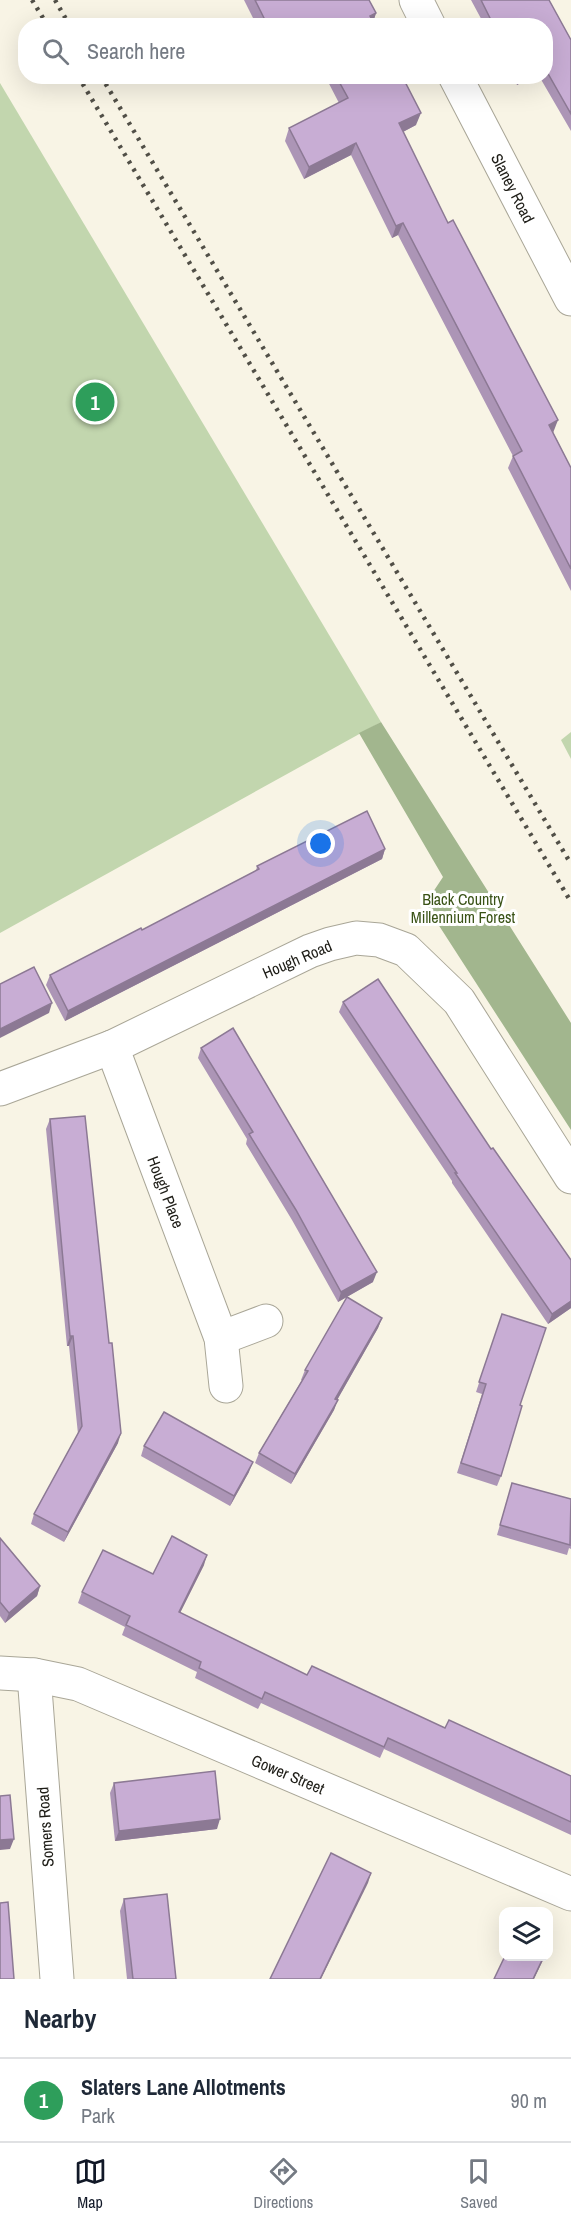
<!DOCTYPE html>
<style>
:root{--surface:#fff;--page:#f6f6f7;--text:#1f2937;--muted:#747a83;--line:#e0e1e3;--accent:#111827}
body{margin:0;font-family:"Archivo Narrow",sans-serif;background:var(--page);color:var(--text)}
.controls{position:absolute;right:18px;bottom:18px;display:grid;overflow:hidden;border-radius:12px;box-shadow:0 6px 24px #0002}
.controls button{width:54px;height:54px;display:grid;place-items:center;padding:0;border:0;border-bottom:2px solid var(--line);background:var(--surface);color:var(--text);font:30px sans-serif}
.you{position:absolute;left:321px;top:844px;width:21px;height:21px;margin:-15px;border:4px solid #fff;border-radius:50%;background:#1a73e8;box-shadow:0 0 0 9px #1a73e833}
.badge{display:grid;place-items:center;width:39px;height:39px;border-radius:50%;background:var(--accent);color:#fff;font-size:20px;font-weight:700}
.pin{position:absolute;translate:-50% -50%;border:3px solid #fff;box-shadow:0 2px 6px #0006}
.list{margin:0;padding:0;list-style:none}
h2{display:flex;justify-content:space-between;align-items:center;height:78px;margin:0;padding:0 24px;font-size:26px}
h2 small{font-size:20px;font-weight:400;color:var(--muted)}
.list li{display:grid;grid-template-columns:39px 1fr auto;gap:18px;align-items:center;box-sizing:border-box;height:84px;padding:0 24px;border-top:2px solid var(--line)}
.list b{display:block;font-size:22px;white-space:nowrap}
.list p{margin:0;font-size:20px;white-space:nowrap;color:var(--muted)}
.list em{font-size:20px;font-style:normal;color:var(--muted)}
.icon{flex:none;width:33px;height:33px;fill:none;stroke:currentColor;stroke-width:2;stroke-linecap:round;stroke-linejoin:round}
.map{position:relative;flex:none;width:571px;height:1979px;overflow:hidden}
.search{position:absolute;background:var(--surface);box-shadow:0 6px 24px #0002;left:18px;right:18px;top:18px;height:66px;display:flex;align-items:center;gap:15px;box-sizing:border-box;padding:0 21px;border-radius:24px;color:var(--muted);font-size:22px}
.sheet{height:162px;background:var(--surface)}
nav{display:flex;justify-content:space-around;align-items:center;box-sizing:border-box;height:84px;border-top:2px solid var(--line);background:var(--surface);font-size:16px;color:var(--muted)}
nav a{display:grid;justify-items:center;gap:3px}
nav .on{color:var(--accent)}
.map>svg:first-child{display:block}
</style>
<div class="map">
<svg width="571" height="1979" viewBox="0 0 571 1979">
<rect width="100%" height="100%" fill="#f8f4e5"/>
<!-- green -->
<g fill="#c2d6ae">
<polygon points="0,83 381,722 0,933"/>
<polygon points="571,732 571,759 561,740"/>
</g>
<!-- forest -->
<polygon fill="#a2b68e" points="381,722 571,1023 571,1130 425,904 443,877 359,733"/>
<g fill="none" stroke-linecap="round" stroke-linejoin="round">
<!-- minor casing -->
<g stroke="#a9a697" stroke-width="35">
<g id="minor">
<polyline points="416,0 429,26"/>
<polyline points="455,76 571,299"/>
<polyline points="112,1047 221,1338 226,1386"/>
<polyline points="0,1089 112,1047 310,951 330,944 356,938 379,940 406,950 459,1001 571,1177"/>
<polyline points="221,1338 266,1321"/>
<polyline points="0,1673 34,1675 78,1684 571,1894"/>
<polyline points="34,1675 57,1979"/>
</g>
</g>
<!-- minor -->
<use href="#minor" stroke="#fff" stroke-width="33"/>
<!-- rail -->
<g stroke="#514f47" stroke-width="4.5" stroke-dasharray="3 6" stroke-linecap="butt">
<polyline points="32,0 48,26"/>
<polyline points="55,0 70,26"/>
<polyline points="78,76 571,902"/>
<polyline points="101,76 571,864"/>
</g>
</g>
<!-- wall -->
<g fill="#ac95b6">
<polygon points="244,0 369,0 376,13 373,22 375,26 257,26"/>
<polygon points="471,0 549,0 571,40 571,131 539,76 546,76 546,26 485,26"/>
<polygon points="325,76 402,76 416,125 403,132 448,223 571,468 571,591 508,468 513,456 398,235 392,238 351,155 304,179 285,141 289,128 339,103"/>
<polygon points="512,76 532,76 517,85"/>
<polygon points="385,849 382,859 65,1021 46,985 50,975 142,930 256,871 257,866"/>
<polygon points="343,1002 491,1149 571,1260 571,1308 548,1324 452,1183 452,1181 339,1012"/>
<polygon points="201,1048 373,1282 338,1302 292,1220 246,1144 247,1139 198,1058"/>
<polygon points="50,1119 118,1443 64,1542 31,1524 34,1514 78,1434 69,1346 67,1346 46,1129"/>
<polygon points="502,1314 501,1476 497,1486 457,1473 482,1394 476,1392"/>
<polygon points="382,1318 378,1328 337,1400 334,1410 291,1484 255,1463 259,1453 302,1380 301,1380 305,1370"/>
<polygon points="144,1446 249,1472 230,1506 141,1456"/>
<polygon points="512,1483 571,1499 571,1549 569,1548 567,1555 497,1535"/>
<polygon points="0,1538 40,1586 37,1596 5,1623 0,1616"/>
<polygon points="204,1565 180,1613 307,1675 571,1776 571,1835 384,1749 380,1758 261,1703 258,1709 195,1678 197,1672 122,1635 125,1627 78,1603 82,1592 153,1574"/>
<polygon points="114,1783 217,1829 115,1841 110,1793"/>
<polygon points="124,1899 176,1979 127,1979 120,1911"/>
</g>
<!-- shaded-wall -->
<g fill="#8c7994">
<polygon points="376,13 372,26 370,16"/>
<polygon points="520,76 532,76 517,85"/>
<polygon points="421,113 416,125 395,136 399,123"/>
<polygon points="356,143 351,155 304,179 309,167"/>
<polygon points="403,223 398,235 392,238 396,226"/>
<polygon points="558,420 553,433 549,425"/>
<polygon points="385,849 382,859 65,1021 68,1011"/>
<polygon points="52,1003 49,1013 0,1038 0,1029"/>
<polygon points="377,1272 373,1282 338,1302 341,1292"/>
<polygon points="571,1301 571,1308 548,1324 552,1314"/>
<polygon points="382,1318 378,1328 332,1409 335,1399"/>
<polygon points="70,1336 73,1336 69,1346 67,1346"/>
<polygon points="338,1400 334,1410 291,1484 295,1474"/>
<polygon points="121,1433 118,1443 64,1542 68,1532"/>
<polygon points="253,1462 249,1472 230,1506 234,1496"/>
<polygon points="207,1555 204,1565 175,1623 179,1612"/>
<polygon points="40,1586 37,1596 5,1623 9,1613"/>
<polygon points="220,1819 217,1829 115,1841 119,1831"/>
<polygon points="14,1839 10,1849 0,1850 0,1840"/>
<polygon points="371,1873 368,1883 321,1979 320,1979"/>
<polygon points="544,1956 545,1956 534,1979 533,1979"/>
</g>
<!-- building -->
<g fill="#c8add4" stroke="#8c7994" stroke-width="1.5">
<polygon points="255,0 369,0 376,13 370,16 375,26 268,26"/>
<polygon points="481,0 549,0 571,40 571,114 546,70 546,26 494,26"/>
<polygon points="336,76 402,76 421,113 399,123 448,223 453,220 558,420 549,425 571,468 571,569 513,456 522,451 403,223 396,226 356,143 309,167 289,128 348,98"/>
<polygon points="367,811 385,849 68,1011 50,975 141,928 142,930 259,869 257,866"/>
<polygon points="34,967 52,1003 0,1029 0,984"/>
<polygon points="378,979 491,1149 493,1148 571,1260 571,1301 552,1314 455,1173 457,1173 343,1002"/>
<polygon points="233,1028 377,1272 341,1292 296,1210 249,1134 253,1132 201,1048"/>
<polygon points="85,1116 109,1343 112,1343 121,1433 68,1532 34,1514 82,1426 73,1336 70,1336 50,1119"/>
<polygon points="347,1297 382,1318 335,1399 338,1400 295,1474 259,1453 308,1371 305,1370"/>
<polygon points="502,1314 546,1328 520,1405 522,1406 501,1476 461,1463 486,1384 479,1382"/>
<polygon points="164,1412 253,1462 234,1496 144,1446"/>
<polygon points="512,1483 571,1499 570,1545 500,1525"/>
<polygon points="172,1536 207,1555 179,1612 307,1675 312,1666 445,1728 449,1720 571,1776 571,1822 388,1738 384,1747 265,1692 262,1699 199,1668 201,1662 126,1625 130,1616 82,1592 103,1550 153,1574"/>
<polygon points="0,1538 40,1586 9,1613 0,1602"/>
<polygon points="215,1771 220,1819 119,1831 114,1783"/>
<polygon points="10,1795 14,1839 0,1840 0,1796"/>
<polygon points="331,1853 371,1873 320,1979 270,1979"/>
<polygon points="167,1894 176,1979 133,1979 124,1899"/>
<polygon points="8,1902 14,1979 0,1979 0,1903"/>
<polygon points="505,1956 544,1956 533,1979 494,1979"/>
</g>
<g text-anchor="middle" stroke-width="6" stroke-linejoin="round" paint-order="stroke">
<!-- street labels -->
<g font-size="16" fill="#1e1d17" stroke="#fff">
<text transform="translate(513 188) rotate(63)" y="6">Slaney Road</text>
<text transform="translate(297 959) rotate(-23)" y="6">Hough Road</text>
<text transform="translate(166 1192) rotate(69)" y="6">Hough Place</text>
<text transform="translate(288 1774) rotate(23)" y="6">Gower Street</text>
<text transform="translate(45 1827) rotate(-94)" y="6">Somers Road</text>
</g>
<!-- park labels -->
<g font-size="16" fill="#395216" stroke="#fff">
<text x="463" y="905">Black Country<tspan x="463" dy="18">Millennium Forest</tspan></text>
</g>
</g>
</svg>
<div class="controls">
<button><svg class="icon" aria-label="layers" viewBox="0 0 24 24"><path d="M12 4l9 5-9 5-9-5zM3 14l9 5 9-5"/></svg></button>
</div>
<div class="you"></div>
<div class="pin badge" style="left:95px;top:402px;background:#2e9e5b">1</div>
<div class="search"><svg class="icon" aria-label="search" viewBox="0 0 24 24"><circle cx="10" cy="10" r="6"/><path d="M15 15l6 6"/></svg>Search here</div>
</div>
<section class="sheet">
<h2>Nearby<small></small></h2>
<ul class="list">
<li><span class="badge" style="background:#2e9e5b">1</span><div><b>Slaters Lane Allotments</b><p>Park</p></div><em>90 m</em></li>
</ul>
</section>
<nav>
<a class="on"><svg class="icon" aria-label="map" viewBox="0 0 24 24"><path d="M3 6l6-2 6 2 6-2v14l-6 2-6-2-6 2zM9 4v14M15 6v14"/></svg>Map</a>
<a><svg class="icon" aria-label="directions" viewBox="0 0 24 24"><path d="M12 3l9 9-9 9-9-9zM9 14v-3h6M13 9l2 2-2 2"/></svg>Directions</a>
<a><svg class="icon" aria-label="saved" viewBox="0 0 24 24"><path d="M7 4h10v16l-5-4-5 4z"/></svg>Saved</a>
</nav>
